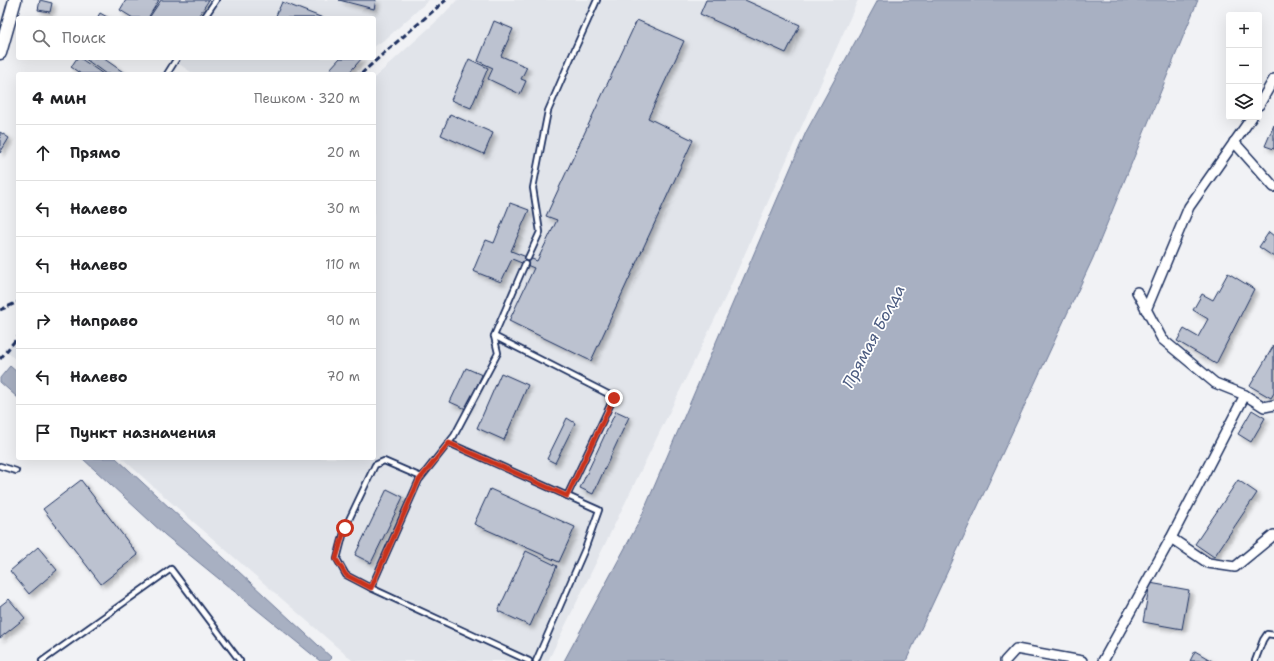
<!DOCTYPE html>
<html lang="ru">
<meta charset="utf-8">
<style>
:root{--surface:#fff;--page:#f6f6f6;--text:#202124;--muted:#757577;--line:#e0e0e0}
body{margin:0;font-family:"Shantell Sans",sans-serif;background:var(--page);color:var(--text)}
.controls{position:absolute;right:12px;top:12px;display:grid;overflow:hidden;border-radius:4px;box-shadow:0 4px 16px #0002}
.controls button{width:36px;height:36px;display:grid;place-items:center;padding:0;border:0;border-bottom:1px solid var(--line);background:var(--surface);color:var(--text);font:20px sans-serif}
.stop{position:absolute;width:12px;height:12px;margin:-9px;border:3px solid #c8321e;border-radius:50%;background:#fff}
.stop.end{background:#c8321e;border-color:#fff;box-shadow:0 1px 4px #0008}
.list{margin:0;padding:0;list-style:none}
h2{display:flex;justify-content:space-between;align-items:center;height:52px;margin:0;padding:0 16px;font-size:17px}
h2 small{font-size:13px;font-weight:400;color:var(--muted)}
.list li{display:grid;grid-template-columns:26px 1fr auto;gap:12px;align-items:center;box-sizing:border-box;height:56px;padding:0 16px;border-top:1px solid var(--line)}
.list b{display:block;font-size:15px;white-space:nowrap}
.list em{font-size:13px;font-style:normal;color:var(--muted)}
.icon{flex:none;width:22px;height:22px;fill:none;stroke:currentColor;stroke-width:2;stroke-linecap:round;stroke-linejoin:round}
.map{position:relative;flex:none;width:1274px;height:661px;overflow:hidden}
.search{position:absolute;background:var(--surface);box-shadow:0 4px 16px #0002;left:16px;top:16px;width:360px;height:44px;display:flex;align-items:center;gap:10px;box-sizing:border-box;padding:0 14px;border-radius:4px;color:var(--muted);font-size:15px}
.panel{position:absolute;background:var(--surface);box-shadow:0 4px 16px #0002;left:16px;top:72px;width:360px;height:388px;border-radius:4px}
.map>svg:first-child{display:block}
</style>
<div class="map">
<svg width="1274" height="661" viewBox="0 0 1274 661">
<defs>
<filter id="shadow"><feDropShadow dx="3.5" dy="3.5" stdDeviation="2" flood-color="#0004"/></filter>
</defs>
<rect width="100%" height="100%" fill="#f1f2f5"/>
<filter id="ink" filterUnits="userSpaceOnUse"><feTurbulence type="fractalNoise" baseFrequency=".025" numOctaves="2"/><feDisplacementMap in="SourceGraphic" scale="8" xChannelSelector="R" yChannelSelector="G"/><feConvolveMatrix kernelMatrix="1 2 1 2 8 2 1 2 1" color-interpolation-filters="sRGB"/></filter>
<g filter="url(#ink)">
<!-- built -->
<g fill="#e1e4ea">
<polygon points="220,0 429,0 388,37 374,47 374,18 207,18"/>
<polygon points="457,0 858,0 726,296 548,661 353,661 157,490 122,458 374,458 374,78 440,18"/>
<polygon points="179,58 359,58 336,74 194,74 176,62"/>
<polygon points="18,341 18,362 4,349"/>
</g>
<!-- water -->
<g fill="#a8b0c2" stroke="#707c9a">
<polygon points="878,0 1198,0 1093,258 906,661 564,661 639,522 806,132"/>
<polygon points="10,366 18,373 18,398 0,382 0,378"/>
<polygon points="82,458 116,458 332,658 329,661 320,661 165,535"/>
</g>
<!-- building -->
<g fill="#bcc2d0" stroke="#1b2f5e" filter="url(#shadow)">
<polygon points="40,0 52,3 50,12 38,10"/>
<polygon points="126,0 159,0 148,18 133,18 120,10"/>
<polygon points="161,0 209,0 197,18 149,18"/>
<polygon points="339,0 376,0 374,9"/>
<polygon points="706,0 745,0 800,25 786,53 700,14"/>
<polygon points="282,2 323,18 275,18"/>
<polygon points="100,13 109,18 97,18"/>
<polygon points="637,20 684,41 648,118 693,140 591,361 509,321 534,268 512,259 501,282 473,271 486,240 494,243 510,203 529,210 511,251 537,261 557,220 546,216"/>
<polygon points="494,21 513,29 501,56 527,67 521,79 526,81 520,94 488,79 493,68 478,61"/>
<polygon points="77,58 80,58 103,74 81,74 71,67"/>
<polygon points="84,58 103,58 126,74 106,74"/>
<polygon points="340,58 362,58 348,74 335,74 330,69"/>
<polygon points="469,59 488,68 471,108 451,100"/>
<polygon points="450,114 493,133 484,154 441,135"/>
<polygon points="1274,125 1274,149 1265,146"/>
<polygon points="0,132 9,138 0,153"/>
<polygon points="1269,232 1274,236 1274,257 1259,247"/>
<polygon points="1228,273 1254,289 1216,364 1177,341 1184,329 1198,337 1208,319 1193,310 1202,294 1213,300"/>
<polygon points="1274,345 1274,393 1271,398 1250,386"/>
<polygon points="466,368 482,375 466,409 450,402"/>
<polygon points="501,373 528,385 504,440 477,428"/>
<polygon points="1252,410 1265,418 1251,442 1238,434"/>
<polygon points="616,411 629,417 593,494 580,488"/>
<polygon points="567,418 575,423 555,463 547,459"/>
<polygon points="81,480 138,555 101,584 43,509"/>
<polygon points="1238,480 1257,493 1214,557 1195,544"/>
<polygon points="387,489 403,497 371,563 355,555"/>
<polygon points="490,489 575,527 559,562 474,524"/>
<polygon points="38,547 57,570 29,594 10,571"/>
<polygon points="526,551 557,566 530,626 498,611"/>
<polygon points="1150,583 1189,590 1182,629 1143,622"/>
<polygon points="9,599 25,618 0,638 0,606"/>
<polygon points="1195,651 1212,661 1190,661"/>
</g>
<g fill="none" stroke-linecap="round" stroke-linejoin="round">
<!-- lane casing -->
<g stroke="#1b2f5e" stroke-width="8">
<g id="lane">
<polyline points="204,18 216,0"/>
<polyline points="167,74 177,58"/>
<polyline points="528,258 540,232 533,188 548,111 570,60 597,0"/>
<polyline points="525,264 494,336 498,353 454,436 419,480 371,588 529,661"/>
<polyline points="494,336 614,397 567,496"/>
<polyline points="449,443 599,510 585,549 536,661"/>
<polyline points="0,466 16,471"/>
<polyline points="371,588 346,575 337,559 345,528 375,465 384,461 421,477"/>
<polyline points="42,661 171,569 240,661"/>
<polyline points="1255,661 1263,640 1267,634 1274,635"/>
</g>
</g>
<!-- street casing -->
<g stroke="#1b2f5e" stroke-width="12">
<g id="street">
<polyline points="1259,105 1274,79"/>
<polyline points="1234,142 1274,187"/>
<polyline points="1137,292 1162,339 1215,383 1245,395 1264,407 1274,405"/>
<polyline points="1146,310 1189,207 1252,117"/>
<polyline points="1171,538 1208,563 1235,567 1274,535"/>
<polyline points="1005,661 1016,649 1082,661"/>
<polyline points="1103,661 1171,538 1245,395"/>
</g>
</g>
<!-- secondary casing -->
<g stroke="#1b2f5e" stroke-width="15">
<polyline id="secondary" points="0,53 15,0"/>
</g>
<!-- lane -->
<use href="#lane" stroke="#fff" stroke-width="4.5"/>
<!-- street -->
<use href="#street" stroke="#fff" stroke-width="9"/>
<!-- secondary -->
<use href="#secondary" stroke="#fff" stroke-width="12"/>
<!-- rail -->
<g stroke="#1b2f5e" stroke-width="3" stroke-dasharray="6 3" stroke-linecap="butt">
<polyline points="361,74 384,53 446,0"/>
<polyline points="0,310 18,302"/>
<polyline points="0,359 18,337"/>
</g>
</g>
</g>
<g fill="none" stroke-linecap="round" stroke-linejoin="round" filter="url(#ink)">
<!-- route -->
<polyline stroke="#c8321e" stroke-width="5" points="345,528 336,559 346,575 371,588 419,480 449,443 567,496 614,398"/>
</g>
<g text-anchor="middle" stroke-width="3.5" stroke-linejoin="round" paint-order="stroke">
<!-- water labels -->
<g font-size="16" font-style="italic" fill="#4c5c81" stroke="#fff">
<text transform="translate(873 336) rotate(-62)" y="6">Прямая Болда</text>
</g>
</g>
</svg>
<div class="controls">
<button>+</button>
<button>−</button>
<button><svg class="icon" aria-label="layers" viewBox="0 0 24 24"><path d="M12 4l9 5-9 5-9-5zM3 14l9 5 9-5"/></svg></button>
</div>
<div class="stop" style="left:345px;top:528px"></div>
<div class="stop end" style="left:614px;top:398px"></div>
<div class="search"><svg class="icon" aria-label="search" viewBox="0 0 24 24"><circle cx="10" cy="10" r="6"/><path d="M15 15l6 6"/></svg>Поиск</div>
<section class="panel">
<h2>4 мин<small>Пешком · 320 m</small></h2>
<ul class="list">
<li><svg class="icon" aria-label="ahead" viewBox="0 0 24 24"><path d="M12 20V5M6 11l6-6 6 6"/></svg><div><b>Прямо</b></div><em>20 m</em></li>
<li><svg class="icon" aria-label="left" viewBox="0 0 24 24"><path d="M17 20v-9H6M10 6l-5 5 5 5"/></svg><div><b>Налево</b></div><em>30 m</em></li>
<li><svg class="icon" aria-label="left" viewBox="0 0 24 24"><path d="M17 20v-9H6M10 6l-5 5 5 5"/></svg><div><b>Налево</b></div><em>110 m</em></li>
<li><svg class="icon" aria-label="right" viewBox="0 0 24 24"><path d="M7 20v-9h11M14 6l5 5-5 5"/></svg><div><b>Направо</b></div><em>90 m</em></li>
<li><svg class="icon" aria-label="left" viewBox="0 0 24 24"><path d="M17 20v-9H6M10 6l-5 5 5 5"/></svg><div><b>Налево</b></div><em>70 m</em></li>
<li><svg class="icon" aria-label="arrive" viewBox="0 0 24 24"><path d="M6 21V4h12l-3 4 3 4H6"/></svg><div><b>Пункт назначения</b></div></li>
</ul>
</section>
</div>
